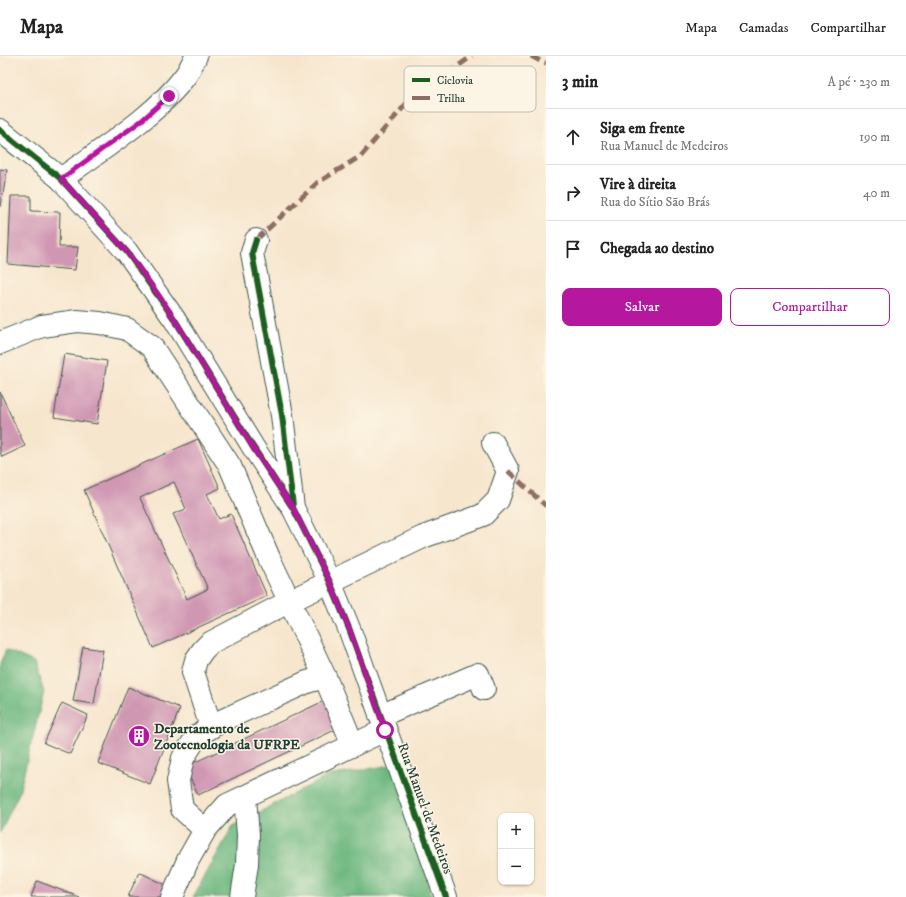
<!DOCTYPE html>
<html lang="pt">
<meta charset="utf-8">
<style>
:root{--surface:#fff;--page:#f2f2f2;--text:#222;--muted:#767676;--line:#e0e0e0;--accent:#b5179e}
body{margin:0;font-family:"IM FELL DW Pica",serif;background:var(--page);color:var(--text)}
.controls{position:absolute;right:12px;bottom:12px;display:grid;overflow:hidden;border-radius:8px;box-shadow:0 1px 3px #0004}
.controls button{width:36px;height:36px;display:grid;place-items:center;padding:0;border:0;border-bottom:1px solid var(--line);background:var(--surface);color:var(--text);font:20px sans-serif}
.stop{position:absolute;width:12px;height:12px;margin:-9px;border:3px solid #b5179e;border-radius:50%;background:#fff}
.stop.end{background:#b5179e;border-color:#fff;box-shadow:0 1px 4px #0008}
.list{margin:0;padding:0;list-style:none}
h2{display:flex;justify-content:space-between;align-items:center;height:52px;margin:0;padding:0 16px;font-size:17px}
h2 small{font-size:13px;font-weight:400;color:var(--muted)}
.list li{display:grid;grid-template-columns:26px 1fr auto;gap:12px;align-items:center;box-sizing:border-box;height:56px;padding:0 16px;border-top:1px solid var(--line)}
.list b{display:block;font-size:15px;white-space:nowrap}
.list p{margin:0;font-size:13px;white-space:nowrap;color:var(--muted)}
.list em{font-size:13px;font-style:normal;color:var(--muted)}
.actions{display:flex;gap:8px;padding:12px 16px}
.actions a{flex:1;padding:9px 0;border:1px solid var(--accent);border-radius:8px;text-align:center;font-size:14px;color:var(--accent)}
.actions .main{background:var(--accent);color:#fff}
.icon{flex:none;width:22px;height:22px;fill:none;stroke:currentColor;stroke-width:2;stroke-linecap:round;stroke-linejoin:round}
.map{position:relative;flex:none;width:546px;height:841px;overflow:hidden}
header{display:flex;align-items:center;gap:24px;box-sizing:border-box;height:56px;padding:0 20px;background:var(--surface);border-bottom:1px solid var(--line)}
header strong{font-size:19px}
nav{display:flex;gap:22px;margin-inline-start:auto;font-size:14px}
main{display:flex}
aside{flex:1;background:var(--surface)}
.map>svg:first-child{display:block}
</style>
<header>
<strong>Mapa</strong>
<nav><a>Mapa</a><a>Camadas</a><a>Compartilhar</a></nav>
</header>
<main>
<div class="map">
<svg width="546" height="841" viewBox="0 0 546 841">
<rect width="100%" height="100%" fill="#fcf5e5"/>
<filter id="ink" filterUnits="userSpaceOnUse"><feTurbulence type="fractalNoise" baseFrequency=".025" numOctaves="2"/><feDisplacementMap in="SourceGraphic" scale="8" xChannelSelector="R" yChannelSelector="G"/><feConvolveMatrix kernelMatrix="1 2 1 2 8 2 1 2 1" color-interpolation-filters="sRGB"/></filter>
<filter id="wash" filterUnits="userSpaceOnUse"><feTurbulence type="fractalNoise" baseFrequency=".012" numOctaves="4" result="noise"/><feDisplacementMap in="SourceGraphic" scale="16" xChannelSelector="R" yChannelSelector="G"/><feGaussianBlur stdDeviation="0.9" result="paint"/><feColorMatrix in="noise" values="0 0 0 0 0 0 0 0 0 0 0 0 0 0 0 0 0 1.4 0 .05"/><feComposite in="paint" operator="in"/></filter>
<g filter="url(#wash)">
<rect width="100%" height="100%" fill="#f7e6ce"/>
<!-- forest -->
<g fill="#6db880" stroke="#467a5a">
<polygon points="6,594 34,606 44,636 19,737 0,777 0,608"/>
<polygon points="397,708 432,841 193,841 233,770 328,720"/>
</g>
<g id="blocks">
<!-- building -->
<g fill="#d097b3" fill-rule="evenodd">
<polygon points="0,113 7,114 1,150 0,150"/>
<polygon points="11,140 31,140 31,155 60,156 59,191 78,191 75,214 8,208"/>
<polygon points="64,298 107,305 97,368 54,361"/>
<polygon points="0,336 25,390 2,401 0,396"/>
<path d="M198,383L220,432L207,438L219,463L231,458L267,540L153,592L84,434ZM174,426L186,453L173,458L208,533L187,543L140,442Z"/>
<polygon points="83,591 103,594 94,648 73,645"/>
<polygon points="128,631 180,652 150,728 98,707"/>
<polygon points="328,643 341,671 198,739 185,711"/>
<polygon points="62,647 88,659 70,698 44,687"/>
<polygon points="139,816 166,829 161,841 128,841"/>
<polygon points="37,825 79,841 31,841"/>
</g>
</g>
</g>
<g filter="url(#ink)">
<use href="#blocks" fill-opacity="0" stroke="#3f564b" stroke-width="1"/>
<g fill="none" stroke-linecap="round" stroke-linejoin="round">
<!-- minor casing -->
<g stroke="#3f564b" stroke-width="24">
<g id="minor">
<path d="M61,123C103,92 155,61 186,19C190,13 193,6 196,0"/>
<polyline points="256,184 252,197 282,359 293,452"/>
<polyline points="0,287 42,270 77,265 100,267 127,273 152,291 230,410 269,502 325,621"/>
<polyline points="380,660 478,618 484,633"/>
<polyline points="211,671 193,616 196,604 203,594 210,587 290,545 423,481 483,459 498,444 508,415 493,387"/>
<polyline points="205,774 182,753 178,725 183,702 197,680 221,665 307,626 325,621 353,689"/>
<polyline points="172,841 188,804 205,774 227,749 385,674"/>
<polyline points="242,841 247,808 248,779 245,741"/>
</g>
</g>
<!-- major casing -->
<g stroke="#3f564b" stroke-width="24">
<polyline id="major" points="0,74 61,123 127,196 175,264 253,391 293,452 330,526 350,575 446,841"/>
</g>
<!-- minor -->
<use href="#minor" stroke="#fff" stroke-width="22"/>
<!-- major -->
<use href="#major" stroke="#fff" stroke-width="22"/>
<!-- quiet -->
<g stroke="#8d6e63" stroke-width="5" stroke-dasharray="10 5" stroke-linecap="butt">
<polyline points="531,0 542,6 546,7"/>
<polyline points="256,184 317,127 361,100 407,47 472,0"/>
<polyline points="508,415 546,450"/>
</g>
<!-- cycleway casing -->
<g stroke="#fcf5e5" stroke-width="8">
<g id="cycleway">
<polyline points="0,74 61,123 127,196 175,264 253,391 293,452 330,526 350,575 446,841"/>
<polyline points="256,184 252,197 282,359 293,450"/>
</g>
</g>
<!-- cycleway -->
<use href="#cycleway" stroke="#1b5e20" stroke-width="6"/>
</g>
</g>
<g fill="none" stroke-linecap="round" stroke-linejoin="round" filter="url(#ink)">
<!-- route -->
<polyline stroke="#b5179e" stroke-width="5" points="169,40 141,65 61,123 127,196 157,237 175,264 253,392 293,452 330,526 350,575 385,674"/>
</g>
<!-- icons -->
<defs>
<g id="building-disc" transform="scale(1.15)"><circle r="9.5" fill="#b5179e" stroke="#fcf5e5"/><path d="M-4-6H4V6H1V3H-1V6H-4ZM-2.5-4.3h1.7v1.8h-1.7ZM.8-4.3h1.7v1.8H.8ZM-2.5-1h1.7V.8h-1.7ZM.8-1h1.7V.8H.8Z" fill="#fff"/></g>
</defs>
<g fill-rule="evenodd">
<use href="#building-disc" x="139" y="680"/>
</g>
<g text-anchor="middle" stroke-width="3" stroke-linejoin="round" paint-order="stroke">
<!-- poi labels -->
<g font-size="14" font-weight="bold" fill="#1f3d34" stroke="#fcf5e5" text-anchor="start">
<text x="154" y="677">Departamento de<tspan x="154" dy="16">Zootecnologia da UFRPE</tspan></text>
</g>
<!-- street labels -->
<g font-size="14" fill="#1f3d34" stroke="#fcf5e5">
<text transform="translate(426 752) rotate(70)" y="5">Rua Manuel de Medeiros</text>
</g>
</g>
<!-- legend -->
<rect x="404" y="10" width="132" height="46" rx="6" fill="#fcf5e5" stroke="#babeb0" stroke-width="1"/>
<rect x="412" y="22" width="18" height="4" fill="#1b5e20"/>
<rect x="412" y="40" width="18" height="4" fill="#8d6e63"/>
<g font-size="11" fill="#1f3d34">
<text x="437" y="28">Ciclovia</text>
<text x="437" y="46">Trilha</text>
</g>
</svg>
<div class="controls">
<button>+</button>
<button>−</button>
</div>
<div class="stop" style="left:385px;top:674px"></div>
<div class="stop end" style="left:169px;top:40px"></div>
</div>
<aside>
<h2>3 min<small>A pé · 230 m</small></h2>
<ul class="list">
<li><svg class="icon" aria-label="ahead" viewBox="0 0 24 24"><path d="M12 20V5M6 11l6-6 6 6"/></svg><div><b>Siga em frente</b><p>Rua Manuel de Medeiros</p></div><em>190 m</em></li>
<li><svg class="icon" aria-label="right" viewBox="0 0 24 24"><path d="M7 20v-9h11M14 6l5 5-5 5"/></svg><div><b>Vire à direita</b><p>Rua do Sítio São Brás</p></div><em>40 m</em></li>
<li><svg class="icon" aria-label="arrive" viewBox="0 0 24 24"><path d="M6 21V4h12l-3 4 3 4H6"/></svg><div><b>Chegada ao destino</b></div></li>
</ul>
<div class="actions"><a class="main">Salvar</a><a>Compartilhar</a></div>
</aside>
</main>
